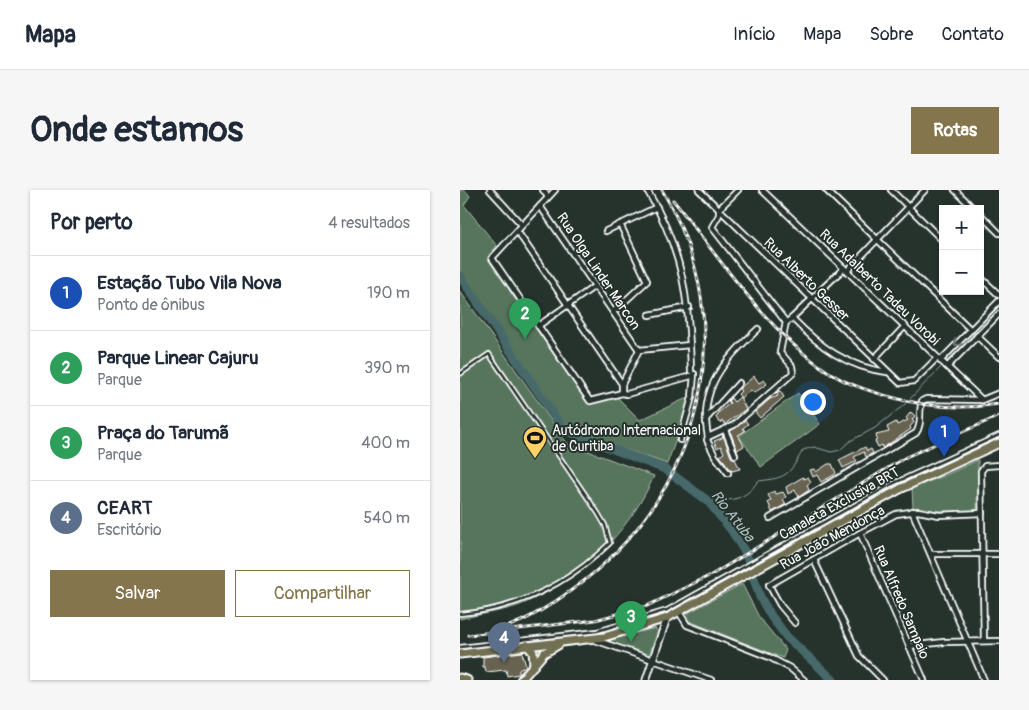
<!DOCTYPE html>
<html lang="pt">
<meta charset="utf-8">
<style>
:root{--surface:#fff;--page:#f6f6f7;--text:#1f2937;--muted:#747a83;--line:#e0e1e3;--accent:#84754c}
body{margin:0;font-family:Pangolin,sans-serif;background:var(--page);color:var(--text)}
.controls{position:absolute;right:15px;top:15px;display:grid;overflow:hidden;border-radius:0px;box-shadow:0 1px 4px #0004}
.controls button{width:45px;height:45px;display:grid;place-items:center;padding:0;border:0;border-bottom:1px solid var(--line);background:var(--surface);color:var(--text);font:25px sans-serif}
.you{position:absolute;left:352px;top:211px;width:18px;height:18px;margin:-12px;border:4px solid #fff;border-radius:50%;background:#1a73e8;box-shadow:0 0 0 8px #1a73e833}
.badge{display:grid;place-items:center;width:32px;height:32px;border-radius:50%;background:var(--accent);color:#fff;font-size:16px;font-weight:700}
.pin{position:absolute;translate:-50% -41px;filter:drop-shadow(0 1px 2px #0008)}
.pin::after{content:'';position:absolute;top:26px;width:18px;height:15px;background:inherit;clip-path:polygon(0 0,100% 0,50% 100%)}
.list{margin:0;padding:0;list-style:none}
h2{display:flex;justify-content:space-between;align-items:center;height:65px;margin:0;padding:0 20px;font-size:21px}
h2 small{font-size:16px;font-weight:400;color:var(--muted)}
.list li{display:grid;grid-template-columns:32px 1fr auto;gap:15px;align-items:center;box-sizing:border-box;height:75px;padding:0 20px;border-top:1px solid var(--line)}
.list b{display:block;font-size:19px;white-space:nowrap}
.list p{margin:0;font-size:16px;white-space:nowrap;color:var(--muted)}
.list em{font-size:16px;font-style:normal;color:var(--muted)}
.actions{display:flex;gap:10px;padding:15px 20px}
.actions a{flex:1;padding:11px 0;border:1px solid var(--accent);border-radius:0px;text-align:center;font-size:18px;color:var(--accent)}
.actions .main{background:var(--accent);color:#fff}
.map{position:relative;flex:none;width:539px;height:490px;overflow:hidden;border-radius:0px}
header{display:flex;align-items:center;gap:30px;box-sizing:border-box;height:70px;padding:0 25px;background:var(--surface);border-bottom:1px solid var(--line)}
header strong{font-size:24px}
nav{display:flex;gap:28px;margin-inline-start:auto;font-size:18px}
.intro{display:flex;align-items:center;justify-content:space-between;box-sizing:border-box;height:120px;padding:0 30px}
h1{margin:0;font-size:35px}
.button{padding:12px 22px;border-radius:0px;background:var(--accent);color:#fff;font-size:18px;font-weight:700}
main{display:flex;gap:30px;padding:0 30px}
aside{flex:1;background:var(--surface);border-radius:0px;box-shadow:0 1px 4px #0004}
.map>svg:first-child{display:block}
</style>
<header>
<strong>Mapa</strong>
<nav><a>Início</a><a>Mapa</a><a>Sobre</a><a>Contato</a></nav>
</header>
<div class="intro"><h1>Onde estamos</h1><a class="button">Rotas</a></div>
<main>
<aside>
<h2>Por perto<small>4 resultados</small></h2>
<ul class="list">
<li><span class="badge" style="background:#1a4fb4">1</span><div><b>Estação Tubo Vila Nova</b><p>Ponto de ônibus</p></div><em>190 m</em></li>
<li><span class="badge" style="background:#2e9e5b">2</span><div><b>Parque Linear Cajuru</b><p>Parque</p></div><em>390 m</em></li>
<li><span class="badge" style="background:#2e9e5b">3</span><div><b>Praça do Tarumã</b><p>Parque</p></div><em>400 m</em></li>
<li><span class="badge" style="background:#5c6f8a">4</span><div><b>CEART</b><p>Escritório</p></div><em>540 m</em></li>
</ul>
<div class="actions"><a class="main">Salvar</a><a>Compartilhar</a></div>
</aside>
<div class="map">
<svg width="539" height="490" viewBox="0 0 539 490">
<rect width="100%" height="100%" fill="#26332d"/>
<filter id="ink" filterUnits="userSpaceOnUse"><feTurbulence type="fractalNoise" baseFrequency=".02" numOctaves="2"/><feDisplacementMap in="SourceGraphic" scale="10" xChannelSelector="R" yChannelSelector="G"/><feConvolveMatrix kernelMatrix="1 2 1 2 8 2 1 2 1" color-interpolation-filters="sRGB"/></filter>
<g filter="url(#ink)">
<!-- green -->
<g fill="#57745b" stroke="#abbaad">
<polygon points="0,0 5,0 10,6 4,15 37,56 27,68 128,214 157,207 180,230 229,207 225,225 207,274 108,239 0,80"/>
<path d="M0,101L107,253L194,286C169,343 118,392 60,415C41,422 19,424 0,429Z"/>
<polygon points="338,203 360,234 301,277 279,246"/>
<polygon points="518,270 517,321 478,321 453,318 452,298 484,286"/>
<polygon points="282,394 299,427 326,460 323,468 229,431 227,427 228,423"/>
<polygon points="195,438 198,441 189,465 147,451"/>
</g>
<g fill="none" stroke-linecap="round" stroke-linejoin="round">
<!-- stream -->
<g stroke="#90a5a6" stroke-width="1">
<polyline points="486,172 539,117"/>
<path d="M248,311C270,310 284,312 298,291C327,288 329,285 343,260L354,257L371,262L380,260L390,251L415,238L444,215L483,175"/>
</g>
<!-- river -->
<polyline stroke="#46696b" stroke-width="9" points="0,86 104,240 205,279 248,311 272,341 286,364 300,407 311,426 327,447 373,490"/>
</g>
<!-- building -->
<g fill="#686451" stroke="#fff">
<polygon points="294,186 299,193 304,190 307,194 294,203 291,200 281,208 278,204 281,201 279,199"/>
<polygon points="320,201 324,207 300,228 295,222 310,209 318,206 316,203"/>
<polygon points="280,207 286,219 265,234 263,231 259,233 256,227 259,224 258,223 270,213 268,211 271,208 274,212"/>
<polygon points="451,222 455,226 452,230 454,232 450,237 451,239 423,258 422,255 418,257 415,251 417,250 416,245 429,242 427,237 436,232 437,235 448,230 446,228"/>
<polygon points="285,230 288,234 283,238 285,241 278,245 284,256 277,260 270,241"/>
<polygon points="263,245 271,267 275,269 280,279 272,281 260,266 264,263 261,256 257,258 254,251 262,248"/>
<polygon points="405,257 407,261 411,259 413,263 406,267 404,262 394,267 397,271 383,278 379,270"/>
<polygon points="368,274 372,274 376,283 374,285 361,292 357,285 353,287 350,280 354,279 356,282"/>
<polygon points="343,287 344,289 348,287 351,292 347,295 349,300 339,307 335,300 328,304 326,297"/>
<polygon points="314,301 316,304 323,302 326,307 323,309 326,314 312,322 308,312 311,310 308,305"/>
<polygon points="62,462 66,476 59,480 59,484 47,486 46,480 26,482 25,477 23,477 23,467"/>
</g>
<g fill="none" stroke-linecap="round" stroke-linejoin="round">
<!-- service casing -->
<g stroke="#fff" stroke-width="6">
<g id="service">
<path d="M0,184L29,164L138,323L145,335L150,353C108,394 58,419 0,424"/>
<polyline points="0,457 137,441 207,420 432,294 539,245"/>
</g>
</g>
<!-- minor casing -->
<g stroke="#fff" stroke-width="8">
<g id="minor">
<polyline points="30,0 62,35"/>
<polyline points="83,0 88,7"/>
<polyline points="95,0 32,68 130,211 162,203 167,204 231,186"/>
<path d="M187,0C224,62 229,111 231,181"/>
<polyline points="239,0 440,193 454,191 477,168"/>
<path d="M278,0L259,19V25L252,37L325,131L327,132L332,128C360,157 387,177 427,182"/>
<polyline points="302,0 522,210"/>
<polyline points="366,0 511,140"/>
<polyline points="431,0 483,51"/>
<polyline points="495,0 514,19"/>
<polyline points="80,16 179,160"/>
<polyline points="520,24 539,43"/>
<polyline points="57,41 162,194"/>
<polyline points="146,41 197,17"/>
<polyline points="387,81 465,0"/>
<polyline points="520,87 539,105"/>
<polyline points="153,122 187,91 160,34"/>
<polyline points="189,125 229,117"/>
<polyline points="332,128 384,78"/>
<polyline points="78,136 135,96"/>
<polyline points="517,146 539,167"/>
<polyline points="414,169 445,136"/>
<polyline points="480,171 539,111"/>
<polyline points="487,177 539,124"/>
<polyline points="162,203 162,194 179,160 230,155"/>
<polyline points="246,229 279,193"/>
<polyline points="265,240 275,265"/>
<path d="M248,247C238,197 265,170 298,139"/>
<polyline points="220,250 232,207 234,184"/>
<polyline points="268,283 255,266 247,250 248,247 274,235 333,183 332,176 320,162 326,132"/>
<polyline points="452,321 524,490"/>
<path d="M310,328L456,243C463,233 458,222 462,211L466,209L522,210L539,203"/>
<polyline points="400,343 464,490"/>
<polyline points="471,364 539,364"/>
<polyline points="354,370 399,466 423,490"/>
<polyline points="219,422 227,435 309,467 330,478 344,490"/>
<polyline points="335,433 320,415 309,395 400,343 436,324 458,321 479,325 522,323"/>
<polyline points="132,449 251,490"/>
<polyline points="524,451 521,281 525,276 539,275"/>
<polyline points="449,456 484,452 539,451"/>
</g>
</g>
<!-- tertiary casing -->
<g stroke="#fff" stroke-width="9">
<polyline id="tertiary" points="186,490 207,428"/>
</g>
<!-- primary casing -->
<g stroke="#fff" stroke-width="11">
<g id="primary">
<polyline points="67,455 73,462 74,475"/>
<polyline points="0,464 144,447 207,428 440,299 539,253"/>
<polyline points="0,488 7,490"/>
<polyline points="61,490 84,463 98,455"/>
</g>
</g>
<!-- service -->
<use href="#service" stroke="#26332d" stroke-width="2.5"/>
<!-- minor -->
<use href="#minor" stroke="#26332d" stroke-width="4.5"/>
<!-- tertiary -->
<use href="#tertiary" stroke="#26332d" stroke-width="5.5"/>
<!-- primary -->
<use href="#primary" stroke="#716f52" stroke-width="7"/>
<!-- rail casing -->
<g stroke="#fff" stroke-width="3">
<g id="rail">
<path d="M213,10C260,68 312,150 377,187C392,196 410,201 427,206C464,217 500,220 539,214"/>
<path d="M44,438C70,429 91,415 113,399C241,307 285,138 202,0"/>
<polyline points="8,445 135,430 187,416 253,384 446,267 539,226"/>
</g>
</g>
<!-- rail -->
<use href="#rail" stroke="#26332d" stroke-width="1" stroke-dasharray="4" stroke-linecap="butt"/>
</g>
<!-- one-way arrows -->
<defs><path id="oneway-chevron" d="M-2-3.5L2.5 0L-2 3.5" fill="none" stroke-width="1.6" stroke-linecap="round" stroke-linejoin="round" transform="scale(1.25)"/></defs>
<use stroke="#727a76" href="#oneway-chevron" transform="translate(497 153) rotate(135)"/>
</g>
<!-- icons -->
<defs>
<g id="stadium-pin" transform="scale(1.25)"><path d="M0 17L-7.5 6A9.5 9.5 0 1 1 7.5 6Z" fill="#ffd166" stroke="#26332d"/><path d="M0-5a6.5 5 0 1 0 0 10a6.5 5 0 1 0 0-10ZM-3.5-1.8h7v3.6h-7Z" fill="#111"/></g>
</defs>
<g fill-rule="evenodd">
<use href="#stadium-pin" x="75" y="248"/>
</g>
<g text-anchor="middle" stroke-width="4" stroke-linejoin="round" paint-order="stroke">
<!-- street labels -->
<g font-size="14" fill="#fff" stroke="#26332d">
<text transform="translate(139 81) rotate(56)" y="5">Rua Olga Linder Marcon</text>
<text transform="translate(347 89) rotate(44)" y="5">Rua Alberto Gesser</text>
<text transform="translate(420 97) rotate(44)" y="5">Rua Adalberto Tadeu Vorobi</text>
<text transform="translate(379 313) rotate(-29)" y="5">Canaleta Exclusiva BRT</text>
<text transform="translate(372 347) rotate(-29)" y="5">Rua João Mendonça</text>
<text transform="translate(442 412) rotate(67)" y="5">Rua Alfredo Sampaio</text>
</g>
<!-- poi labels -->
<g font-size="14" fill="#fff" stroke="#26332d" text-anchor="start">
<text x="92" y="245">Autódromo Internacional<tspan x="92" dy="16">de Curitiba</tspan></text>
</g>
<!-- water labels -->
<g font-size="15" font-style="italic" fill="#acbcbc" stroke="#26332d">
<text transform="translate(273 326) rotate(52)" y="5">Rio Atuba</text>
</g>
</g>
</svg>
<div class="controls">
<button>+</button>
<button>−</button>
</div>
<div class="you"></div>
<div class="pin badge" style="left:484px;top:267px;background:#1a4fb4">1</div>
<div class="pin badge" style="left:65px;top:149px;background:#2e9e5b">2</div>
<div class="pin badge" style="left:171px;top:452px;background:#2e9e5b">3</div>
<div class="pin badge" style="left:44px;top:473px;background:#5c6f8a">4</div>
</div>
</main>
